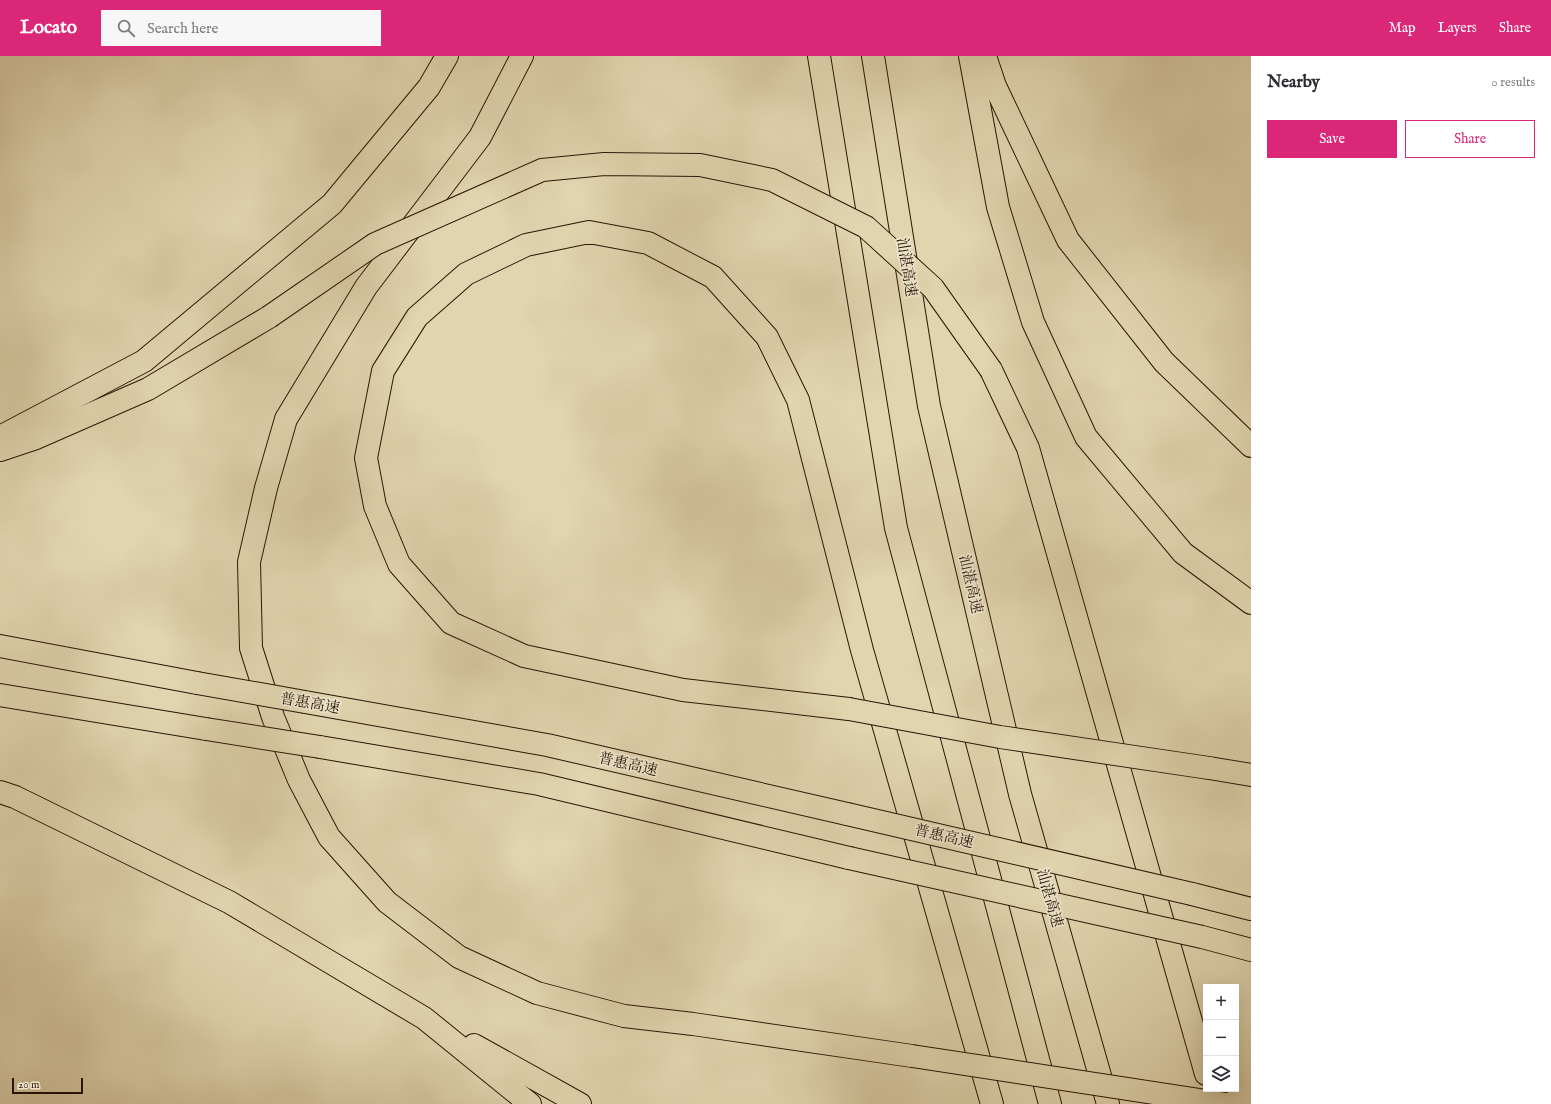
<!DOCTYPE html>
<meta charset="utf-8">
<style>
:root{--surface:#fff;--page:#f7f7f7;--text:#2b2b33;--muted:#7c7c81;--line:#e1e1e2;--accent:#db2777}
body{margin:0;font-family:"IM FELL English","Noto Serif SC",serif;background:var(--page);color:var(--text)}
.controls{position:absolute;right:12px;bottom:12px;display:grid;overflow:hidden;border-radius:0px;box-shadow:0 4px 16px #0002}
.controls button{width:36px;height:36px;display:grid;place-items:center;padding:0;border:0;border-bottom:1px solid var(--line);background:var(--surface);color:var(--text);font:20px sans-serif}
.scale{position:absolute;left:12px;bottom:10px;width:71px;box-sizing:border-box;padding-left:4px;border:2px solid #2a1506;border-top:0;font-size:11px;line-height:14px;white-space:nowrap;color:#2a1506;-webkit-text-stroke:3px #ebe4cb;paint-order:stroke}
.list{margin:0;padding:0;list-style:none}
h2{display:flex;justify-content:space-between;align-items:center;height:52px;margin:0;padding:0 16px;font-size:17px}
h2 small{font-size:13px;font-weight:400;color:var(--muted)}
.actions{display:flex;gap:8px;padding:12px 16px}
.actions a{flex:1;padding:9px 0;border:1px solid var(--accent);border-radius:0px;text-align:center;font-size:14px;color:var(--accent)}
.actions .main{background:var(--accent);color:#fff}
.icon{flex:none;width:22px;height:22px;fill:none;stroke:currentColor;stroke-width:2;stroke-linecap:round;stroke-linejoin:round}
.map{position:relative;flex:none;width:1251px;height:1048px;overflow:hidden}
header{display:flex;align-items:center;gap:24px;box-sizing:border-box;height:56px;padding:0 20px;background:var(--accent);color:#fff}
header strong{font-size:19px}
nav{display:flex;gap:22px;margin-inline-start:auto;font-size:14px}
.search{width:280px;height:36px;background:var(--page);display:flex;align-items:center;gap:10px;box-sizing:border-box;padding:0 14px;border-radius:0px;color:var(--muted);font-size:15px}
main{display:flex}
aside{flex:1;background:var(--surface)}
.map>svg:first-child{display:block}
</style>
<header>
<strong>Locato</strong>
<div class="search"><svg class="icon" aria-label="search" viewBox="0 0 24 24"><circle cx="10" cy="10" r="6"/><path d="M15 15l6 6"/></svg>Search here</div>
<nav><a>Map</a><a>Layers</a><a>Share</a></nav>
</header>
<main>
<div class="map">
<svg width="1251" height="1048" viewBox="0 0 1251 1048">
<rect width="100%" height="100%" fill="#e0d5af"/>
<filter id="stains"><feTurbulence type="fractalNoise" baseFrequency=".005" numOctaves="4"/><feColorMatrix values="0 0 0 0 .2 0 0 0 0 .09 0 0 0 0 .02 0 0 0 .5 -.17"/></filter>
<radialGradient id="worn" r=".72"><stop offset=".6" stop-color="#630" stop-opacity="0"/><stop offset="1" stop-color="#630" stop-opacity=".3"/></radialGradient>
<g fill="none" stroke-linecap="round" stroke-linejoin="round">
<!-- highway casing -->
<g stroke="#2a1506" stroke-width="24">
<g id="highway">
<polyline points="522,0 480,81 366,231 286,363 266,432 249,506 251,592 273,661 299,724 329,781 387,846 459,901 537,937 624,960 693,968 912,1000"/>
<polyline points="819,0 896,472 1050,1048"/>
<polyline points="873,0 929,350 1020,738 1108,1048"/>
<polyline points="970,0 998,151 1033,266 1086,381 1183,497 1251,547"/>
<polyline points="985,0 995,30 1068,184 1164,306 1251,390"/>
<polyline points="991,314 1028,392 1206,1018"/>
<polyline points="0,381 144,305 332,148 429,31 447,0"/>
<polyline points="0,394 36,382 148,333 269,261"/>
<polyline points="0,590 197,627"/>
<polyline points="0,639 206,673"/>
<polyline points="305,646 547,689 847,758"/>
<polyline points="849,653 683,634 524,600 451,567 399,508 375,450 366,402 383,315 417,261 466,218 526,189 589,176 648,187 713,221 767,281 798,344 862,594 992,1048"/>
<polyline points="320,691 539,728 849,802"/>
<polyline points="1209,712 1251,719"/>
<polyline points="0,736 15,741 229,846 424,962 530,1048"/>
<polyline points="1192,838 1251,853"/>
<polyline points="1202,881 1251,894"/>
<polyline points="474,989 580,1048"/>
</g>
</g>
<!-- highway -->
<use href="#highway" stroke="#e0d5af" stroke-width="22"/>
<!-- highway-bridge casing -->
<g stroke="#2a1506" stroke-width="24" stroke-linecap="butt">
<g id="highway-bridge">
<polyline points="269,261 375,188 542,114 604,108 700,109 772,124 866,171 933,232 991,314"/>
<polyline points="197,627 305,646"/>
<polyline points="849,653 1000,681 1209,712"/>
<polyline points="206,673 320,691"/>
<polyline points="847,758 1192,838"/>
<polyline points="849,802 1202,881"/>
<polyline points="912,1000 1226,1048"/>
</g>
</g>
<!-- highway-bridge -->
<use href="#highway-bridge" stroke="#e0d5af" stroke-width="22"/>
</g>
<g text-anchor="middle" stroke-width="3.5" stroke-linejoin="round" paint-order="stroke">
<!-- street labels -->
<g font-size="15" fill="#2a1506" stroke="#ebe4cb">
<text transform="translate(907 211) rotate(81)" y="5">汕湛高速</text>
<text transform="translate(971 528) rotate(77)" y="5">汕湛高速</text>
<text transform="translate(310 647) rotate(10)" y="5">普惠高速</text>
<text transform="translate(628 708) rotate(13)" y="5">普惠高速</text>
<text transform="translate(944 780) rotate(13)" y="5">普惠高速</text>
<text transform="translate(1050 842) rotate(74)" y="5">汕湛高速</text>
</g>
</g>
<rect width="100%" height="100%" filter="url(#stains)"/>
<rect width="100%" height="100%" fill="url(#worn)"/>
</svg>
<div class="controls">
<button>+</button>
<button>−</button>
<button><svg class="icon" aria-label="layers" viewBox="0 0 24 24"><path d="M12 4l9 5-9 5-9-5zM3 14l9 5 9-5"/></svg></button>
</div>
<div class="scale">20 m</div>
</div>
<aside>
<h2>Nearby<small>0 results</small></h2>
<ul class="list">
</ul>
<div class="actions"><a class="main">Save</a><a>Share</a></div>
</aside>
</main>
